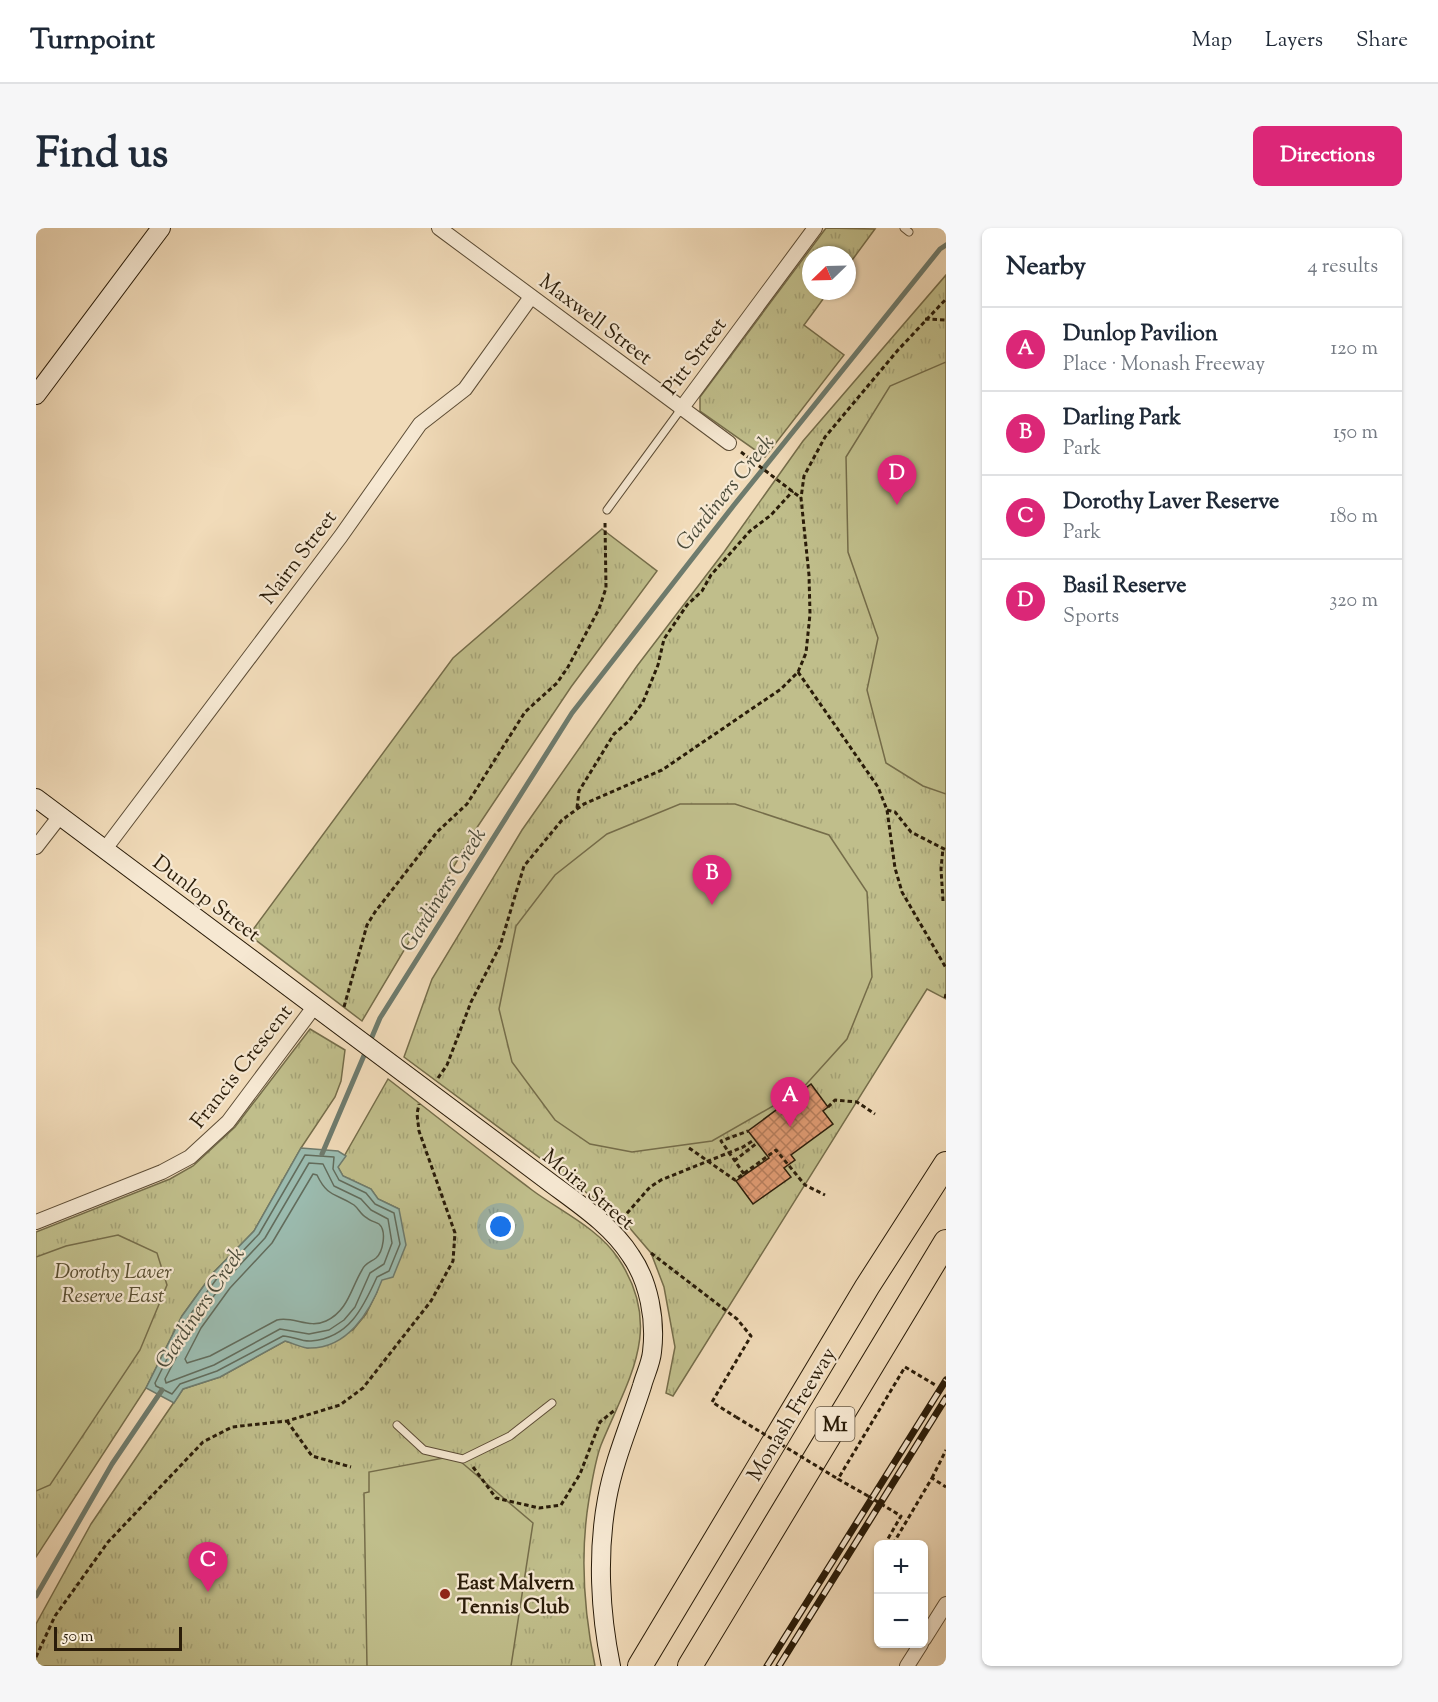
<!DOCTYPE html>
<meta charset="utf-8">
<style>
:root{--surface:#fff;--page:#f6f6f7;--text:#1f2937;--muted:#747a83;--line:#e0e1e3;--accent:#db2777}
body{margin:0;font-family:"Sorts Mill Goudy",serif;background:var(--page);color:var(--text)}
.controls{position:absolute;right:18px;bottom:18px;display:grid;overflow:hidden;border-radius:9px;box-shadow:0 2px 4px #0004}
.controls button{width:54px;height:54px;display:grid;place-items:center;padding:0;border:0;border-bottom:2px solid var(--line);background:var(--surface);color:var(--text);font:30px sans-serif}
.compass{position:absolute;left:766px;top:18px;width:54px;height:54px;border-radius:50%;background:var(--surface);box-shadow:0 2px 4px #0004;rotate:247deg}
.scale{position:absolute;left:18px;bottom:15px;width:128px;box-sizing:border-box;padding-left:6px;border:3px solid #2a1c09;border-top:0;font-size:16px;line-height:21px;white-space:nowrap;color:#2a1c09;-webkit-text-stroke:4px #f6e8d2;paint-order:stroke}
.you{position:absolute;left:465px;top:999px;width:21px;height:21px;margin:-15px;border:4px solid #fff;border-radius:50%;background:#1a73e8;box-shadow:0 0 0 9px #1a73e833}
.badge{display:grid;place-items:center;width:39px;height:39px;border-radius:50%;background:var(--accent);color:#fff;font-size:20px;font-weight:700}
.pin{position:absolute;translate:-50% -50px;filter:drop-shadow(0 2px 3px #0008)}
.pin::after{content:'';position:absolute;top:32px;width:21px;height:18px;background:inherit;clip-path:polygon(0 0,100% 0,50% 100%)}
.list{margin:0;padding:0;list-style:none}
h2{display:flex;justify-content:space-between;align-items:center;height:78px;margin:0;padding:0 24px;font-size:26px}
h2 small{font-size:20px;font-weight:400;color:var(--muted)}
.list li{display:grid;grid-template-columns:39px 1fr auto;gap:18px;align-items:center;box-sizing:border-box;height:84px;padding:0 24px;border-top:2px solid var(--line)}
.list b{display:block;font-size:22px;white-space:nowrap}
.list p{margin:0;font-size:20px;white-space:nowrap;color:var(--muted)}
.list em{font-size:20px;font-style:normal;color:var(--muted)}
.map{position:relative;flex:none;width:910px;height:1438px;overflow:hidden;border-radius:9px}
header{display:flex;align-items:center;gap:36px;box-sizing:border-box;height:84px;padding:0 30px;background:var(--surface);border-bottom:2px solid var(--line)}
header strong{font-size:28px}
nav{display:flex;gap:33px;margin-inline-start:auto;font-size:21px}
.intro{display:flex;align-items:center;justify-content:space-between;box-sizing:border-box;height:144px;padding:0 36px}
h1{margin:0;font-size:42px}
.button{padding:15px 27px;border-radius:9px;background:var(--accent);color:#fff;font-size:21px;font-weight:700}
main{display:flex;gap:36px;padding:0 36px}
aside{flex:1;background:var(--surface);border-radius:9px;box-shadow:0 2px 4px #0004}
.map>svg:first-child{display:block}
</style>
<header>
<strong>Turnpoint</strong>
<nav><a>Map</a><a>Layers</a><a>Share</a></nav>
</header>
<div class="intro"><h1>Find us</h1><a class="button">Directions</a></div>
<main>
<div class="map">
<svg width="910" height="1438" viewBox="0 0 910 1438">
<defs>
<pattern id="grass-tufts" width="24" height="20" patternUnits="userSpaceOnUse" patternTransform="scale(1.5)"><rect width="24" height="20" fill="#c0be8b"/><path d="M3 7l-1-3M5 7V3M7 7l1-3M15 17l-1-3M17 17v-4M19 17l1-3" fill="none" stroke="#a5a377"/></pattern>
<pattern id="building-cross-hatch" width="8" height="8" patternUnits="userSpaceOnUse" patternTransform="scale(1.5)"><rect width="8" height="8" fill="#e29c74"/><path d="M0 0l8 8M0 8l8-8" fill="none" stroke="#b77e5d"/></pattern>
</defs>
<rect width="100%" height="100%" fill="#f1dbb9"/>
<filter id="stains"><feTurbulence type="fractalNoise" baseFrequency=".00333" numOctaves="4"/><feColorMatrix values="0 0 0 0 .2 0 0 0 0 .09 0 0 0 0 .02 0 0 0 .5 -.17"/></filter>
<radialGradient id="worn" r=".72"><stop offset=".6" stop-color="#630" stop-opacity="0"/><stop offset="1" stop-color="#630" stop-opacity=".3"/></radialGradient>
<!-- grass -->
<g fill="url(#grass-tufts)" stroke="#756d4a" stroke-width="1.5">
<polygon points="790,0 839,1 811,39 811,27 775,27 775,63 793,63 768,97 808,127 729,229 664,183 664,169"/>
<polygon points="910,47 910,771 891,761 637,1168 630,1165 639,1119 628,1059 615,1025 586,991 368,829 396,751 486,602 601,438 688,324 767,213"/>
<polygon points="566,301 621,343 535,459 440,601 326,793 213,707 417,430"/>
<polygon points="274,801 309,822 305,853 299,869 265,920 218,1003 177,1045 146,1088 110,1160 0,1329 0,1004 134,951 157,938 199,899"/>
<path d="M352,851C400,888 448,926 496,962C524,983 562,1000 582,1030C629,1100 592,1151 565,1217C559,1233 556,1254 553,1271C544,1325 548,1384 559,1438H0V1396L55,1296L147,1161L184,1149L249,1113L272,1120L317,1102L330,1086L341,1064L363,981L342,971L335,961L307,948L302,939Z"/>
</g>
<!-- pitch -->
<g fill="#c0be8b" stroke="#756d4a" stroke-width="1.5">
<polygon points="910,134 910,566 887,558 850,535 831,462 842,410 812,324 810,229 854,158"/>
<polygon points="644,576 699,576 793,607 831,664 836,749 811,811 765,862 676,913 596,924 554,916 519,892 476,834 463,781 480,698 519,647 571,606"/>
<polygon points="82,1007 121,1025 131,1057 104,1122 14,1257 0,1263 0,1029 30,1018"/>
<polygon points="418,1228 497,1295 475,1438 331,1438 328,1265 333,1264 333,1244"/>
</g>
<!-- water -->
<path fill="#9bbbaf" stroke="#6e7b6d" stroke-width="1.5" d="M265,920L302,923L310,928L302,939L307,948L335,961L342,971L363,981L370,1017L357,1049L346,1052C334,1084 311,1122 271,1120C264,1119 256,1115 249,1113L184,1149L147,1161L138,1175L110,1160L146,1088L177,1045L218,1003Z"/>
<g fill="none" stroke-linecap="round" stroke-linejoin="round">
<!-- shore -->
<g stroke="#626c5c" stroke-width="1.5">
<path d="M269,927L298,929L297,941L303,952L330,965L339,976L358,985L364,1016L353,1043L341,1049C327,1080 313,1110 275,1113C266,1114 256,1108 247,1108L181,1143L144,1156L136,1166L120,1158L119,1155L151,1091L182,1049L223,1006Z"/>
<polygon points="273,935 287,936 298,958 325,971 335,982 352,991 356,1015 348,1036 334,1045 319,1079 308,1092 293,1102 273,1106 244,1101 178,1137 130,1155 129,1151 158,1095 188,1054 229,1010"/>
<path d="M277,946L281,947C292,970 300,965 318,977C323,981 325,987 331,990C334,993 340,994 343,996C351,1003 347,1024 340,1030C335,1034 329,1035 326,1042C315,1060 312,1083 290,1093C273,1101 258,1088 241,1092L174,1128L151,1135L149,1131L165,1100L194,1060L236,1015Z"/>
</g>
<!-- stream -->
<g stroke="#6e7b6d" stroke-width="5">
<polyline points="286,926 344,790 536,485 698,277 904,21 910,17"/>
<polyline points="0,1368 76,1236 126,1162"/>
</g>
</g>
<!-- building -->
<polygon fill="url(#building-cross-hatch)" stroke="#2a1c09" stroke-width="1.5" points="775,856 792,879 787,883 797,896 755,927 759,932 748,940 755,949 717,976 700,953 733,930 712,903"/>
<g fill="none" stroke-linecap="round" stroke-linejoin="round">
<!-- lane casing -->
<g stroke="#5c4c35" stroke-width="9">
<g id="lane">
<polyline points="868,0 873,4"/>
<polyline points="571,282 645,181"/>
<polyline points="361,1197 388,1222 427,1231 474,1208 516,1175"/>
</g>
</g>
<!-- street casing -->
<g stroke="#5c4c35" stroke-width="16">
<g id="street">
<polyline points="403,0 693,215"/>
<polyline points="645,181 779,0"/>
<polyline points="0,619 24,588"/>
<polyline points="69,621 305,308 384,196 429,161 495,69"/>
<polyline points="0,994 126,944 154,929 192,894 278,779"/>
<polyline points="888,1411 910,1376"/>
<polyline points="871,1438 885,1416"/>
</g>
</g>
<!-- secondary casing -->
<g stroke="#2a1c09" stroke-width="20">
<g id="secondary">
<polyline points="0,167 125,0"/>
<path d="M0,570L508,950C538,973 574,995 595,1028C613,1054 620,1092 616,1124C615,1135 609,1147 606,1158C594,1196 578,1232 571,1271C561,1325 564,1385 575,1438"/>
</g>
</g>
<!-- highway casing -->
<g stroke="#2a1c09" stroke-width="26">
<g id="highway">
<polyline points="604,1438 831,1059 910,936"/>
<polyline points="654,1438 910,1014"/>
</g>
</g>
<!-- path -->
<g stroke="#2a1c09" stroke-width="3" stroke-dasharray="4.5 3" stroke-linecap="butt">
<polyline points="889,91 910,92"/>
<polyline points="705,224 765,270"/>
<polyline points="762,444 842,559 851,582 859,640 866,664 910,740"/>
<polyline points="541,580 543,563 578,506 593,493 607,474 622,437 628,411 651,377 666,363 675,347 714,303 735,287 757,263"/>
<polyline points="851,582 859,584 875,604 910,622"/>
<polyline points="907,673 905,641 907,620"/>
<polyline points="909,770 910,766"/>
<polyline points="308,779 331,697 339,684 401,604 431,576 489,484 521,455 532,439 563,381 570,360 569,294"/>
<polyline points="402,850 411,837 435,774 464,718 488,638 526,592 548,576 626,542 745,461 762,444 770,425 774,386 773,347 765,270 768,248 789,209 862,122 910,71"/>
<polyline points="792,879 799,872 821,874 839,886"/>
<polyline points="653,920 699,952 740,922 769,957 789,967"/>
<polyline points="698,933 721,915"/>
<polyline points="708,946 685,913 712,903"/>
<polyline points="586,991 614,959 625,952 707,919 718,912"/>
<polyline points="615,1025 701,1091 715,1108 676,1174 700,1189"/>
<polyline points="251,1193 276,1228 315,1239"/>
<polyline points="437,1239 460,1270 503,1280 525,1277 544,1246 564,1194 580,1181"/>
<polyline points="896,1250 910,1222"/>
<polyline points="832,1268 802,1251 869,1139 901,1158"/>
<polyline points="857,1316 896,1250 910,1259"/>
<polyline points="842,1327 840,1331 842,1333"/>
<polyline points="0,1429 19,1388 72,1314 167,1214 196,1199 251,1193 291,1181 304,1177 327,1160 395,1073 417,1033 419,1005 383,903 381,886 383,876"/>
</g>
<!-- lane -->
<use href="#lane" stroke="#f6e8d2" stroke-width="7"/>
<!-- street -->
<use href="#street" stroke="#f6e8d2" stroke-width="14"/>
<!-- secondary -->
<use href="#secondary" stroke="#f6e8d2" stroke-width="18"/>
<!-- highway -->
<use href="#highway" stroke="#f1dbb9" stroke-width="24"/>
<!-- rail casing -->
<g stroke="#2a1c09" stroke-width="7">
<g id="rail">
<polyline points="731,1438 910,1152"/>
<polyline points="743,1438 910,1170"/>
</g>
</g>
<!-- rail -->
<use href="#rail" stroke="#f6e8d2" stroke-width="4.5" stroke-dasharray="14" stroke-linecap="butt"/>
<!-- path-bridge -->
<g stroke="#2a1c09" stroke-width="3" stroke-dasharray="4.5 3" stroke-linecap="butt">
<polyline points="700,1189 802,1251"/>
<polyline points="832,1268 865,1288 849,1316"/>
</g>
</g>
<!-- markers -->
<circle fill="#8f2418" stroke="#f6e8d2" stroke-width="2" cx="409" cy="1366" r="6"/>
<g text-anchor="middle" stroke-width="4.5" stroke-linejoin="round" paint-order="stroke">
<!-- shield labels -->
<rect fill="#f6e8d2" stroke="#675945" stroke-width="1.5" x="779.5" y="1179" width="39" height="34" rx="4.5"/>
<g font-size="20" font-weight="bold" fill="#2a1c09">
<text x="799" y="1203">M1</text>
</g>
<!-- street labels -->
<g font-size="21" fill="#2a1c09" stroke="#f6e8d2">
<text transform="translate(560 91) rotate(37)" y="7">Maxwell Street</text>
<text transform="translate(658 128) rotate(-53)" y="7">Pitt Street</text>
<text transform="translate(262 329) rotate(-53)" y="7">Nairn Street</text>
<text transform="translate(171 670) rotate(37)" y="7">Dunlop Street</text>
<text transform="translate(205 838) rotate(-52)" y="7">Francis Crescent</text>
<text transform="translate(553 961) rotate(40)" y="7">Moira Street</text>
<text transform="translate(755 1186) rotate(-59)" y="7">Monash Freeway</text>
</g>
<!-- park labels -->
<g font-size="21" font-style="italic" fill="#574d30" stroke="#f6e8d2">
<text x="77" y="1050">Dorothy Laver<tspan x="77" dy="24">Reserve East</tspan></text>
</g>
<!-- poi labels -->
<g font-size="21" font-weight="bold" fill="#2a1c09" stroke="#f6e8d2" text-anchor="start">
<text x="421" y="1361">East Malvern<tspan x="421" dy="24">Tennis Club</tspan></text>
</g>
<!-- water labels -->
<g font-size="22" font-style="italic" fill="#4c4c3b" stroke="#f6e8d2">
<text transform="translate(688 264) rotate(-51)" y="8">Gardiners Creek</text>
<text transform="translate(406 661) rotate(-58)" y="8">Gardiners Creek</text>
<text transform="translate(163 1079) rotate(-56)" y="8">Gardiners Creek</text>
</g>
</g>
<rect width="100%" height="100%" filter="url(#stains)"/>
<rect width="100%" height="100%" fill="url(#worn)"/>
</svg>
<div class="controls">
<button>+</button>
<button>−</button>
</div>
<svg class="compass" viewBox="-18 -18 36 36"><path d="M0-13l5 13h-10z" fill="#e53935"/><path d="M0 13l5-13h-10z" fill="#747a83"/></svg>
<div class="scale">50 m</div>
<div class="you"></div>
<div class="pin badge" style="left:754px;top:899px">A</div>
<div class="pin badge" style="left:676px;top:677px">B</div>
<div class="pin badge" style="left:172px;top:1364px">C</div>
<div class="pin badge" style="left:861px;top:277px">D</div>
</div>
<aside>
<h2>Nearby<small>4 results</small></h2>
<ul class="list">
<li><span class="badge">A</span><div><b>Dunlop Pavilion</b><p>Place · Monash Freeway</p></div><em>120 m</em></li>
<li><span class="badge">B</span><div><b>Darling Park</b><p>Park</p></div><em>150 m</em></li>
<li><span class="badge">C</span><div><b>Dorothy Laver Reserve</b><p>Park</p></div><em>180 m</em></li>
<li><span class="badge">D</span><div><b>Basil Reserve</b><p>Sports</p></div><em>320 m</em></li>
</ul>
</aside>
</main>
